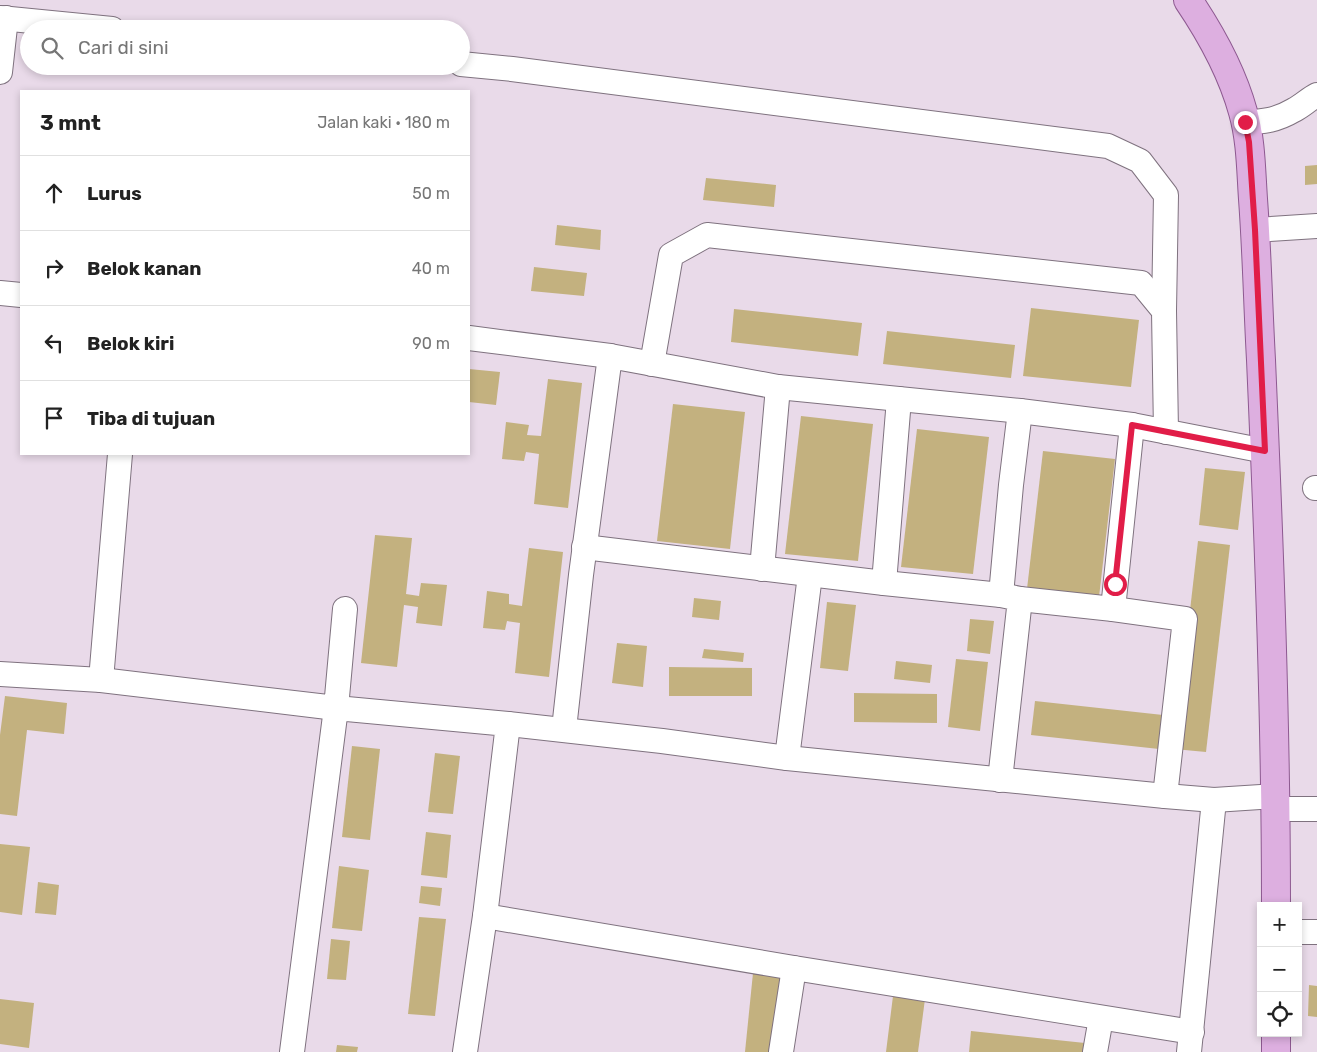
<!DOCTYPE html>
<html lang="id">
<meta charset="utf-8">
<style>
:root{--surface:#fff;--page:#f2f2f2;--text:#222;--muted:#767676;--line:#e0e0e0}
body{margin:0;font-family:Rubik,sans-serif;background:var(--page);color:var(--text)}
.controls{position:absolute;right:15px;bottom:15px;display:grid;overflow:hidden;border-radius:0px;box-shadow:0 2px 8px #0003}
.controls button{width:45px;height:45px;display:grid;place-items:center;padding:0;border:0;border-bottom:1px solid var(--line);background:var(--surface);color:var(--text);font:25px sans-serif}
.stop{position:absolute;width:15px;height:15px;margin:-11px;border:4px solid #e11d48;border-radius:50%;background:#fff}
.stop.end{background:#e11d48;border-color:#fff;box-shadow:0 1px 5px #0008}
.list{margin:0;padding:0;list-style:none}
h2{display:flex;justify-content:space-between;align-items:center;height:65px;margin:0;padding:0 20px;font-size:21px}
h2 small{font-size:16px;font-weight:400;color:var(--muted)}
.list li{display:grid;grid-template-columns:32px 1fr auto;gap:15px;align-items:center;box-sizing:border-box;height:75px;padding:0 20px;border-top:1px solid var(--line)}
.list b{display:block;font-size:19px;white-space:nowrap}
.list em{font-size:16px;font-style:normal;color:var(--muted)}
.icon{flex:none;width:28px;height:28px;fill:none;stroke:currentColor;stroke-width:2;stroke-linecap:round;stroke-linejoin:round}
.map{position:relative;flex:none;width:1317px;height:1052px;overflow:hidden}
.search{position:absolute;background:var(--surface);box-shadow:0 2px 8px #0003;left:20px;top:20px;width:450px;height:55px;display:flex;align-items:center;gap:12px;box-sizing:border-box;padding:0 18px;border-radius:28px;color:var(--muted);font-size:19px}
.panel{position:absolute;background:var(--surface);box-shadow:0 2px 8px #0003;left:20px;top:90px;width:450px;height:365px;border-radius:0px}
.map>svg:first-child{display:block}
</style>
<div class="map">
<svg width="1317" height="1052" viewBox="0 0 1317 1052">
<rect width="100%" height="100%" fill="#e9dae9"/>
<!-- building -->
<g fill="#c3b17f">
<polygon points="1317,165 1317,184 1305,185 1305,166"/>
<polygon points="706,178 776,185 774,207 703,200"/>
<polygon points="557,225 601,230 600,250 555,245"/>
<polygon points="534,267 587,273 584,296 531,291"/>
<polygon points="1031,308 1139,320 1131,387 1023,376"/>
<polygon points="734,309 862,323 858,356 731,342"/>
<polygon points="887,331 1015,345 1011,378 883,364"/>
<polygon points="469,369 500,372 496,405 469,402"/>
<polygon points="548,379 582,383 568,508 534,504 539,454 526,452 524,461 502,459 506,422 529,425 527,435 541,436"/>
<polygon points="673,404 745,412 730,549 657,541"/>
<polygon points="801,416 873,424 858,561 785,554"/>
<polygon points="917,429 989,437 973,574 901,567"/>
<polygon points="1043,451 1115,459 1099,597 1027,589"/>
<polygon points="1205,468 1245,472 1238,530 1199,525"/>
<polygon points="375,535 412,538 406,594 419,596 421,583 447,585 442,626 416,623 418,607 404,605 397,667 361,663"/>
<polygon points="1198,541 1230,545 1206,752 1174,749"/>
<polygon points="529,548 563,552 549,677 515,673 520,623 507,621 505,630 483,628 487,591 509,594 509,604 522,606"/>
<polygon points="694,598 721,601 719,620 692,617"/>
<polygon points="827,602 856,605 848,671 820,668"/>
<polygon points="970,619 994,621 990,654 967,651"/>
<polygon points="617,643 647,646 643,687 612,683"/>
<polygon points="704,649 744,653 743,662 702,658"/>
<polygon points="956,659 988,662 980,731 948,727"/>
<polygon points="896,661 932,665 930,683 894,679"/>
<polygon points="669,667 752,668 752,696 669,696"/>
<polygon points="854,693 937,694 937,723 854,722"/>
<polygon points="5,696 67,703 64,734 27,730 17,816 0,814 0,735"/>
<polygon points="1035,701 1163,715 1159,749 1031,735"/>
<polygon points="352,746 380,749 370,840 342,837"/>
<polygon points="435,753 460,756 453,814 428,812"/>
<polygon points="426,832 451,835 447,878 421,875"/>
<polygon points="0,844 30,847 22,915 0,912"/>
<polygon points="339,866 369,870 362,931 332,928"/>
<polygon points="38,882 59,885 56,915 35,913"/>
<polygon points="421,886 442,888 440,906 419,903"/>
<polygon points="419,917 446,919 435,1016 408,1014"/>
<polygon points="331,939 350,941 346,980 327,979"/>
<polygon points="753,973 785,977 777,1052 745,1052"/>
<polygon points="1309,985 1317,986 1317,1017 1308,1016"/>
<polygon points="893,996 925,999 918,1052 886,1052"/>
<polygon points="0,999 34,1003 29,1048 0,1044"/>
<polygon points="971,1031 1085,1043 1084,1052 969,1052"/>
<polygon points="337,1045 358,1047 357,1052 336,1052"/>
</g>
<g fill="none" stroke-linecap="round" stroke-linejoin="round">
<!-- minor casing -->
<g stroke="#7f727f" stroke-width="26">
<g id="minor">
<polyline points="0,18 112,29"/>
<polyline points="461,64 512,69 1108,146 1140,161 1166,195 1164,311"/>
<polyline points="0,72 6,18"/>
<path d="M1245,122C1264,122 1277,120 1294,110C1302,106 1309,99 1317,95"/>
<polyline points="1255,230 1317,226"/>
<polyline points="0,293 21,295"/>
<polyline points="469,338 610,356"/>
<polyline points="652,364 671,255 707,235 1141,283 1164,311 1166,432"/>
<polyline points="1315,488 1317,488"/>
<polyline points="584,547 884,583 1001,595 1020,599 1000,780"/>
<polyline points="762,569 778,387"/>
<polyline points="884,583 899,399"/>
<polyline points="1001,595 1011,485 1020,411"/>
<polyline points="1020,599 1113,609 1132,425"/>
<polyline points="1113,609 1185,619 1165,796"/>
<polyline points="0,674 101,680 336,708 345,609"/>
<polyline points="101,680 120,454"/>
<polyline points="508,724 662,741 787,758 1165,796 1214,800 1276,796"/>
<polyline points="564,729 581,575 610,356 778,387 1020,411 1132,425 1265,451"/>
<polyline points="787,758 810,575"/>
<polyline points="1276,809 1317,809"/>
<polyline points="485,916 794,968 1192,1032"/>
<polyline points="1298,932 1317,932"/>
<polyline points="292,1052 336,708 508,724 485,916 465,1052"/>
<polyline points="781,1052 794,968"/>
<polyline points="1095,1052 1101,1018"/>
<polyline points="1189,1052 1214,800"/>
</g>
</g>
<!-- major casing -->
<g stroke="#8d5990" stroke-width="30">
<g id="major">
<path d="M1188,0C1211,34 1232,72 1243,112C1251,140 1251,170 1253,199C1257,253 1258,307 1261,360C1269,542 1276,724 1276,906"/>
<polyline points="1276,1033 1276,1052"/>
</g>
</g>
<!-- minor -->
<use href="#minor" stroke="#fff" stroke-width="24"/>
<!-- major -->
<use href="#major" stroke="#ddafe0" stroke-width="28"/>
</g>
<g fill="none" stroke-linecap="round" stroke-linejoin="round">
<!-- route -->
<polyline stroke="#e11d48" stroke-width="6" points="1115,584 1132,425 1265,451 1255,230 1249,142 1245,122"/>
</g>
</svg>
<div class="controls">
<button>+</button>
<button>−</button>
<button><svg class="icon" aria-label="locate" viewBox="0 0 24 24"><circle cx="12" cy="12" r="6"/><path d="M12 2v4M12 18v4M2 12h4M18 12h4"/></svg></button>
</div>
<div class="stop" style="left:1115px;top:584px"></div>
<div class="stop end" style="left:1245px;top:122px"></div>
<div class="search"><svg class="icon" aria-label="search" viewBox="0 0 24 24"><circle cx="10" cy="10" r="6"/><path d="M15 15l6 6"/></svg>Cari di sini</div>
<section class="panel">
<h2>3 mnt<small>Jalan kaki · 180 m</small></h2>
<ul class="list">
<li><svg class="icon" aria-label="ahead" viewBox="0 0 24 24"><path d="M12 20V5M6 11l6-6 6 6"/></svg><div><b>Lurus</b></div><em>50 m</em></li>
<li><svg class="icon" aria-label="right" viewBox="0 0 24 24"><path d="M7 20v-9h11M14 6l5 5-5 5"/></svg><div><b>Belok kanan</b></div><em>40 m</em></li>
<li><svg class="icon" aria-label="left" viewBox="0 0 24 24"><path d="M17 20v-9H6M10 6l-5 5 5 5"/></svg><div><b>Belok kiri</b></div><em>90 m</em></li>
<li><svg class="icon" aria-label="arrive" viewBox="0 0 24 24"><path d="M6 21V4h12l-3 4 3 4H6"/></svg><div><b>Tiba di tujuan</b></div></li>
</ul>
</section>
</div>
